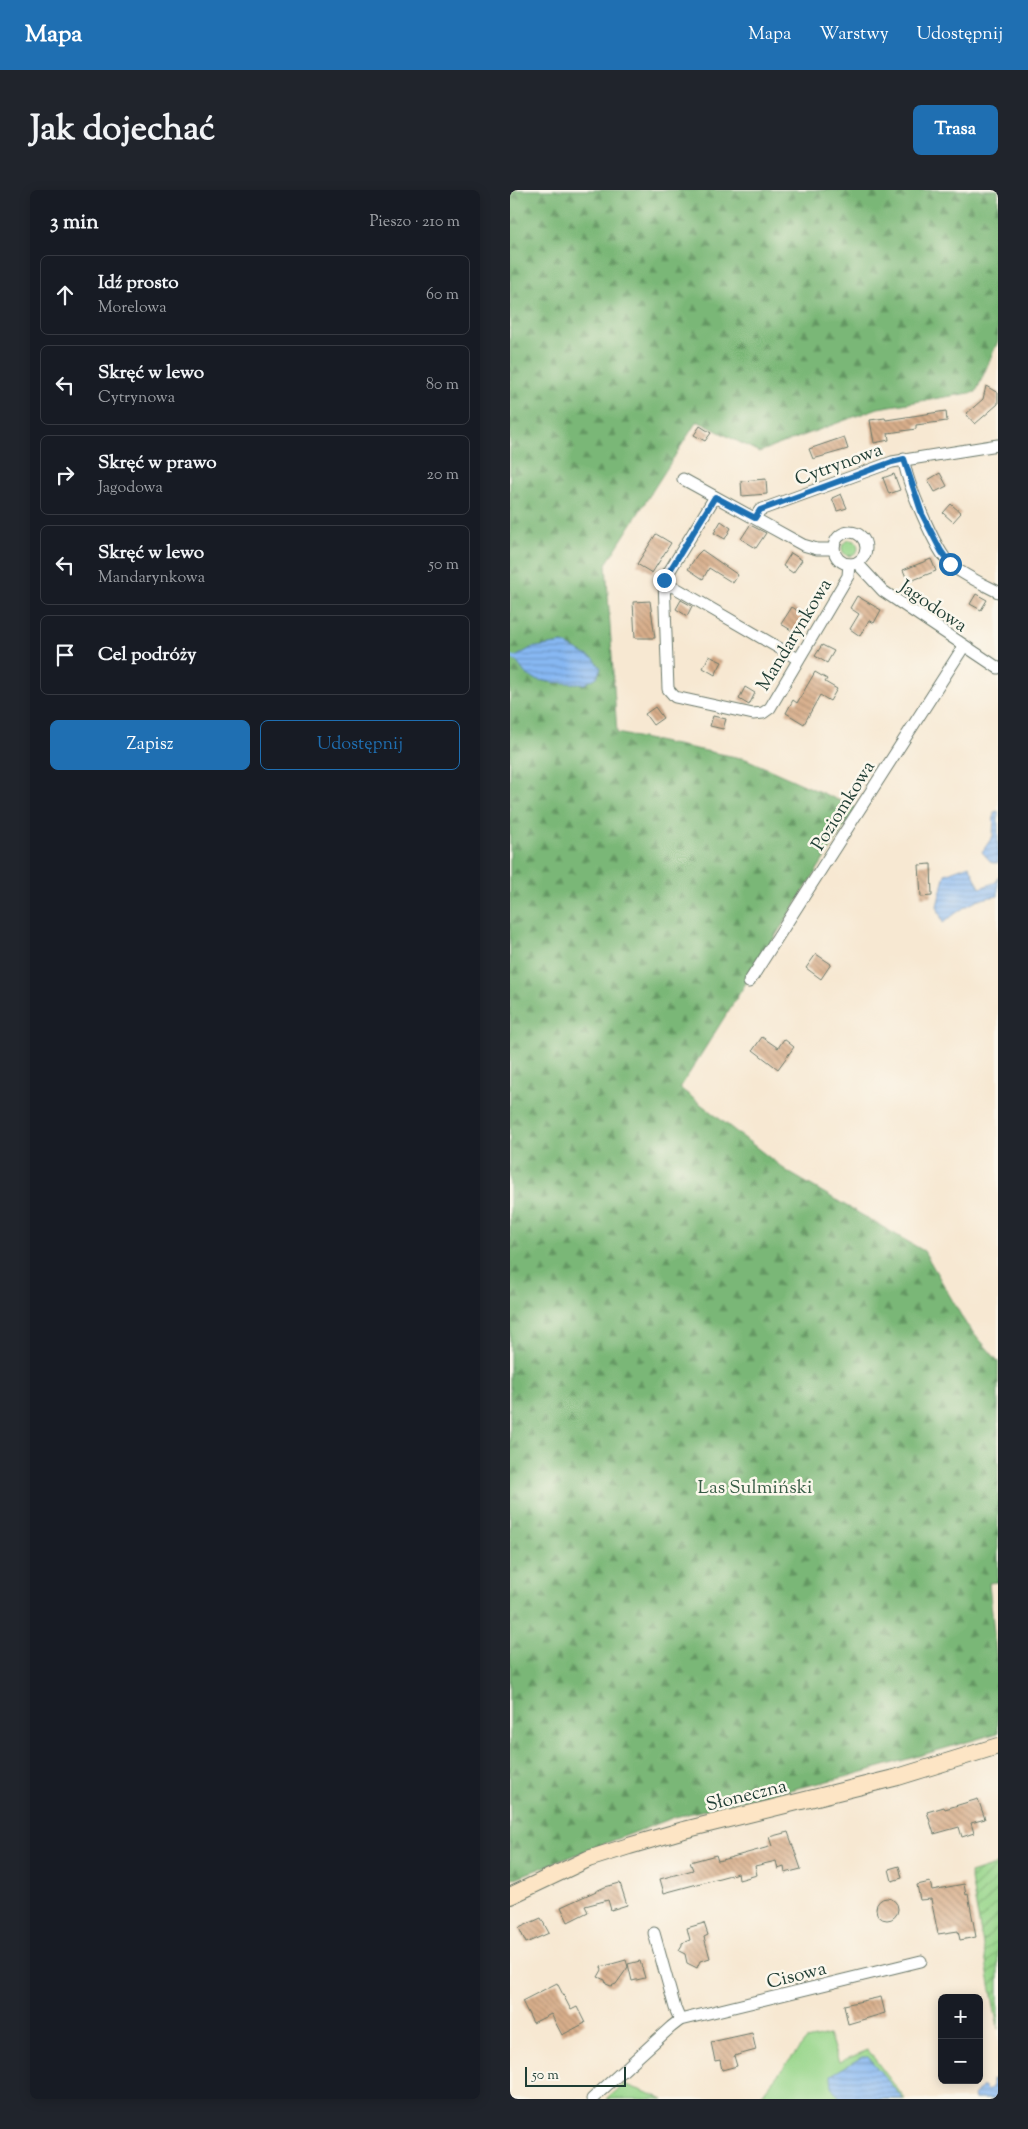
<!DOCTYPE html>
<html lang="pl">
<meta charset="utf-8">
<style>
:root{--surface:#171b24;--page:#20242c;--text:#f1f3f6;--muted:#9ea1a6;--line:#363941;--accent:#1f6fb2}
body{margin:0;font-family:"Sorts Mill Goudy",serif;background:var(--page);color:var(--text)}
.controls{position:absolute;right:15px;bottom:15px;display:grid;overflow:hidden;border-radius:8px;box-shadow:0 2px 12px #0003}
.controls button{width:45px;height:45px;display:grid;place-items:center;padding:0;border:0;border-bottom:1px solid var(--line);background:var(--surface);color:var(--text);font:25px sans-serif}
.scale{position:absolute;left:15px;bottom:12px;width:101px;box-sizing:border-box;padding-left:5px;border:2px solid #1f3d34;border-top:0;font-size:14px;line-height:18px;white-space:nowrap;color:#1f3d34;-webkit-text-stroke:4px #fbf7ec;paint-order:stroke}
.stop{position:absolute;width:15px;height:15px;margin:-11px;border:4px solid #1f6fb2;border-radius:50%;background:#fff}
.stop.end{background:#1f6fb2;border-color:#fff;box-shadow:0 1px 5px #0008}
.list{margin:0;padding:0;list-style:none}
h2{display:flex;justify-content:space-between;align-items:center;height:65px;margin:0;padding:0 20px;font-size:21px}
h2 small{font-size:16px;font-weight:400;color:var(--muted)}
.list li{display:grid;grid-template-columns:32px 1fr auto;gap:15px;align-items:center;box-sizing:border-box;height:80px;margin:0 10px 10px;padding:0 10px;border:1px solid var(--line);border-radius:8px}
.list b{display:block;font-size:19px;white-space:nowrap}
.list p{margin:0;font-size:16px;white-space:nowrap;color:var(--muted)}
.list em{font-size:16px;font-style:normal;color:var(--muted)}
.actions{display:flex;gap:10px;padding:15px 20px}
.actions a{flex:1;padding:11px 0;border:1px solid var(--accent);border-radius:8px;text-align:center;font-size:18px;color:var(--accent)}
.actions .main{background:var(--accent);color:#fff}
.icon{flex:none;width:28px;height:28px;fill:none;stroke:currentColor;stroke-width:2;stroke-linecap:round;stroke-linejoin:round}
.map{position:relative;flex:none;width:488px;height:1909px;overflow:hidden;border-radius:8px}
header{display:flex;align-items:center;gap:30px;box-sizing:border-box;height:70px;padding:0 25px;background:var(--accent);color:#fff}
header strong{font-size:24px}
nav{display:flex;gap:28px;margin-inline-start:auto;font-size:18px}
.intro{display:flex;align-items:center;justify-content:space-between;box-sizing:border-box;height:120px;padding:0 30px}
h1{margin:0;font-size:35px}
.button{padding:12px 22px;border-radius:8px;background:var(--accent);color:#fff;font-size:18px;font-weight:700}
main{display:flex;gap:30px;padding:0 30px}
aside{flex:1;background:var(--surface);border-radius:8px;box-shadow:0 2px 12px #0003}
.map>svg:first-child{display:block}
</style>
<header>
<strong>Mapa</strong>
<nav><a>Mapa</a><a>Warstwy</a><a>Udostępnij</a></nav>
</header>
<div class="intro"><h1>Jak dojechać</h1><a class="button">Trasa</a></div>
<main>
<aside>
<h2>3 min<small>Pieszo · 210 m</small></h2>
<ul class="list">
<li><svg class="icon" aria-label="ahead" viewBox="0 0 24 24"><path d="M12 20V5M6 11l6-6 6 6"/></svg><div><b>Idź prosto</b><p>Morelowa</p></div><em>60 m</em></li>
<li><svg class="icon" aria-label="left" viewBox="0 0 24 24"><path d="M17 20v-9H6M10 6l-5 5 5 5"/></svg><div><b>Skręć w lewo</b><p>Cytrynowa</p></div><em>80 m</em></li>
<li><svg class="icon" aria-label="right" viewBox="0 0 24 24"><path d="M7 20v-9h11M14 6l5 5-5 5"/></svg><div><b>Skręć w prawo</b><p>Jagodowa</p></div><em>20 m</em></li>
<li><svg class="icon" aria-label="left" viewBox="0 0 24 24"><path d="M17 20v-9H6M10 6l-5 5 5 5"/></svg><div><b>Skręć w lewo</b><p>Mandarynkowa</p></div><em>50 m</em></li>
<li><svg class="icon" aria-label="arrive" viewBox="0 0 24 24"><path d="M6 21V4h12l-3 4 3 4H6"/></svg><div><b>Cel podróży</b></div></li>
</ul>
<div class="actions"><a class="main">Zapisz</a><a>Udostępnij</a></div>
</aside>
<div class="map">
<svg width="488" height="1909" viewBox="0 0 488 1909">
<defs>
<pattern id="forest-firs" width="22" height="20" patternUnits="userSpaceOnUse" patternTransform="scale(1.25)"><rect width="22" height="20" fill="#7ab777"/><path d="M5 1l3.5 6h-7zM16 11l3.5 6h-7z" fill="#639662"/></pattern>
<pattern id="garden-furrows" width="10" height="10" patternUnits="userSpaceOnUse" patternTransform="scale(1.25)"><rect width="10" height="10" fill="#98d68b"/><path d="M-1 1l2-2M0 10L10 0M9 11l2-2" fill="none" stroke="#7baf72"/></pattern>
<pattern id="water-rules" width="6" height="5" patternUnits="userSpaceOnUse" patternTransform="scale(1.25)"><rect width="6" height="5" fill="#87b8f3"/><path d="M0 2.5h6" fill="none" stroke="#6e97c6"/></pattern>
<pattern id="building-back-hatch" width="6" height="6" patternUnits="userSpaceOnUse" patternTransform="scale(1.25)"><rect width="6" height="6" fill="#d8ae8b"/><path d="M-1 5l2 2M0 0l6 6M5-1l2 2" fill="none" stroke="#af8f72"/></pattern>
</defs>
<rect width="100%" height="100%" fill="#fbf7ec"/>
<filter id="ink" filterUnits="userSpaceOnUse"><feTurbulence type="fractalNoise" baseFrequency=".02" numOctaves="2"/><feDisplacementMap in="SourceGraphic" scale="10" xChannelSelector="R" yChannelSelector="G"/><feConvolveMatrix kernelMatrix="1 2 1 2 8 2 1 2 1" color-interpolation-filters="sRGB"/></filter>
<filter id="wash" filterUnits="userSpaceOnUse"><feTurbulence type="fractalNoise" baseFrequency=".0096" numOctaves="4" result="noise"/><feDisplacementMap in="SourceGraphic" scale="20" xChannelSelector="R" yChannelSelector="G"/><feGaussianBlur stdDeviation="1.12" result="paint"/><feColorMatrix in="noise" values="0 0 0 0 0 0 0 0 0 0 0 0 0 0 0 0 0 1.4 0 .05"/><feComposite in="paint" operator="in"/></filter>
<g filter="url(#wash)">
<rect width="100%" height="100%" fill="#f7e8d2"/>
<!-- grass -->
<g fill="#98d68b" stroke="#5c8a60">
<circle cx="340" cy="358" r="8"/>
<polygon points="319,1845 329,1872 358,1860 395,1909 248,1909 296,1850"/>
<polygon points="114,1894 154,1909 97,1909"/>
</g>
<!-- forest -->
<path fill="url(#forest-firs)" stroke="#4c7a56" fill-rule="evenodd" d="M0,0H488V151L466,202L368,218L249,262L187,231L96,374L107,543L236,569L346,618L170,898L278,982L414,1061L456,1134L488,1171V1392L479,1393L488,1482V1543L339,1586L165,1627L0,1690ZM53,453L67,462L75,494L62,492H38L4,468L21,458Z"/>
<!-- garden -->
<polygon fill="url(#garden-furrows)" stroke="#5c8a60" points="488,1674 488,1839 460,1683"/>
<!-- water -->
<g fill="url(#water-rules)" stroke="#537a94">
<path d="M53,453L84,469L91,478L87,487L75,494C59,492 29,495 16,484C12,480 8,473 4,468L21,458Z"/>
<polygon points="488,621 488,673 482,673 472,662 483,646 484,622"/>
<path d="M459,675L470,698L486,692L488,687V706C465,708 451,719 433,733L427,716L435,684Z"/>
<polygon points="352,1867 358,1867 393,1909 331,1909 322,1897 321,1885"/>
<polygon points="488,1888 488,1909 465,1909 464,1906 473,1896 477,1901 482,1898 482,1890"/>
</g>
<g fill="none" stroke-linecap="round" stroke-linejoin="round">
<!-- stream -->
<polyline stroke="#87b8f3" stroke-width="4" points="0,467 8,469"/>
</g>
<g id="blocks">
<!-- building -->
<g fill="url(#building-back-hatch)">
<polygon points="476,196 488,203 488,214 465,234 456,224 473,209"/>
<polygon points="436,221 437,231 406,235 406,239 378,243 379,250 364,253 360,230 375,228 376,230"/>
<polygon points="190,236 201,243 195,251 184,245"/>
<polygon points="334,247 338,259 303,269 299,259"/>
<polygon points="430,283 437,296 425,302 418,290"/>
<polygon points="384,284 390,300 379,304 373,288"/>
<polygon points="256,289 257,304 232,306 231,291"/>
<polygon points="331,304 337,318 327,321 322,308"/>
<polygon points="441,314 451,323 443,332 433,323"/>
<polygon points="211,331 221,338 215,349 204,343"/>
<polygon points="240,335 256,343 246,358 231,349"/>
<polygon points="146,344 161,353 142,383 127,374"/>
<polygon points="192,360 228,385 223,393 199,378 193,389 178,379 187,365"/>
<polygon points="281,363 292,370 283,383 273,376"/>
<polygon points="421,369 426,381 398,392 393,380"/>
<polygon points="466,404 477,410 471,420 460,414"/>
<polygon points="347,406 371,420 364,433 359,430 350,446 340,439 349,424 340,418"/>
<polygon points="171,410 182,416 177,426 166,419"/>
<polygon points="140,411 145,448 125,448 123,412"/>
<polygon points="282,417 296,426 286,443 271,434"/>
<polygon points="312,455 324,461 317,473 305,466"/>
<polygon points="199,466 212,472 205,485 193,478"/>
<polygon points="305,482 317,489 315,492 327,499 320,511 310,505 294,534 276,523 283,510 287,513"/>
<polygon points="235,497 245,503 239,515 229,509"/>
<polygon points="145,517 153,528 143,535 135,524"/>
<polygon points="203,526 216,529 213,539 200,536"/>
<polygon points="421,674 422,706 411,707 409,675"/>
<polygon points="306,764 321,774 311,789 296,778"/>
<polygon points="252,847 268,858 274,849 284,857 268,879 243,860"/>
<polygon points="468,1609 475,1629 461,1633 464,1643 452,1647 449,1637 424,1644 417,1622 434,1617 435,1619"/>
<polygon points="278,1642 291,1679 275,1683 274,1677 268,1679 266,1671 245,1676 247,1685 229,1690 228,1683 154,1703 150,1689 183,1680 180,1672 206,1665 208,1671 259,1657 262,1656 259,1647"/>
<polygon points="389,1676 392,1688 382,1691 379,1679"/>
<polygon points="420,1692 422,1700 454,1694 456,1705 458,1704 466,1747 450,1750 448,1741 428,1744 421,1709 410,1710 407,1695"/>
<polygon points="110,1693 117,1715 101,1720 98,1710 75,1716 78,1722 58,1732 51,1717 95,1697"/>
<circle cx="377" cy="1719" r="11"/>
<polygon points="31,1728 39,1743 16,1753 9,1738"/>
<polygon points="194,1733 198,1745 194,1747 200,1768 190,1771 187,1778 177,1773 175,1764 169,1761 172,1756 172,1753 180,1750 177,1738"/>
<polygon points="116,1770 118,1777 106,1794 101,1796 96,1794 95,1790 88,1787 92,1780 91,1777"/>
<polygon points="130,1771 135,1788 122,1791 118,1774"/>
<polygon points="47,1793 61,1820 67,1817 75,1833 52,1845 41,1824 23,1833 12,1811"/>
<polygon points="371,1807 375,1823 338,1834 334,1815"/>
<polygon points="242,1843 246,1860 224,1866 227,1876 212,1880 210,1870 205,1871 201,1852"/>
</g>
</g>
</g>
<g filter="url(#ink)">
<use href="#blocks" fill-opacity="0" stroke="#6b796b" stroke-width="1"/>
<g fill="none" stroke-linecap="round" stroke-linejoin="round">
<!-- street casing -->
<g stroke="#6b796b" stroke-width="13">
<g id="street">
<path d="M394,269C395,289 426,362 441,375C455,386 473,394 488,402"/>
<polyline points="173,289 293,355 307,359 324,359"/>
<polyline points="205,307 154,390 158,499 165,507 243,524 253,523 260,518 338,386 339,374"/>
<polyline points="245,328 250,320 382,272 488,255"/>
<circle cx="340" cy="358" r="16"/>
<polyline points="347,373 373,401 488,478"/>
<polyline points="154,396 164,397 288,469"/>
<polyline points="239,792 454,456"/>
<polyline points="144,1743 165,1818 170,1830"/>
<polyline points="82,1909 161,1837 170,1830 411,1771"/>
</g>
</g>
<!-- secondary casing -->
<g stroke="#6b796b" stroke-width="18">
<polyline id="secondary" points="0,1706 78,1669 119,1656 174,1640 388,1587 488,1556"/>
</g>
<!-- street -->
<use href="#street" stroke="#fff" stroke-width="11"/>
<!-- secondary -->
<use href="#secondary" stroke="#fde5c5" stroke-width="16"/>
</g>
</g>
<g fill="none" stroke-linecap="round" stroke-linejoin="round" filter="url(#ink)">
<!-- route -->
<polyline stroke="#1f6fb2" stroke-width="6" points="154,390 205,307 245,328 250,320 382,272 394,269 412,324 431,361 440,374"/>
</g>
<g text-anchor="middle" stroke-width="5" stroke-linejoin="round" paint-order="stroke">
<!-- street labels -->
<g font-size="19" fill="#1f3d34" stroke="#fbf7ec">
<text transform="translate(328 273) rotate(-20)" y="7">Cytrynowa</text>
<text transform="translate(424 415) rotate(34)" y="7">Jagodowa</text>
<text transform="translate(283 444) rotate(-59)" y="7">Mandarynkowa</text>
<text transform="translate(332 615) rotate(-58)" y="7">Poziomkowa</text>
<text transform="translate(236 1604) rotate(-14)" y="7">Słoneczna</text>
<text transform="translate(286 1784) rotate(-14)" y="7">Cisowa</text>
</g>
<!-- park labels -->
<g font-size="19" fill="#375c45" stroke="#fbf7ec">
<text x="245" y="1303">Las Sulmiński</text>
</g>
</g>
</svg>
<div class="controls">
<button>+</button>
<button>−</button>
</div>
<div class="scale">50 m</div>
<div class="stop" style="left:440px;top:374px"></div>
<div class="stop end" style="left:154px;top:390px"></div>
</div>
</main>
